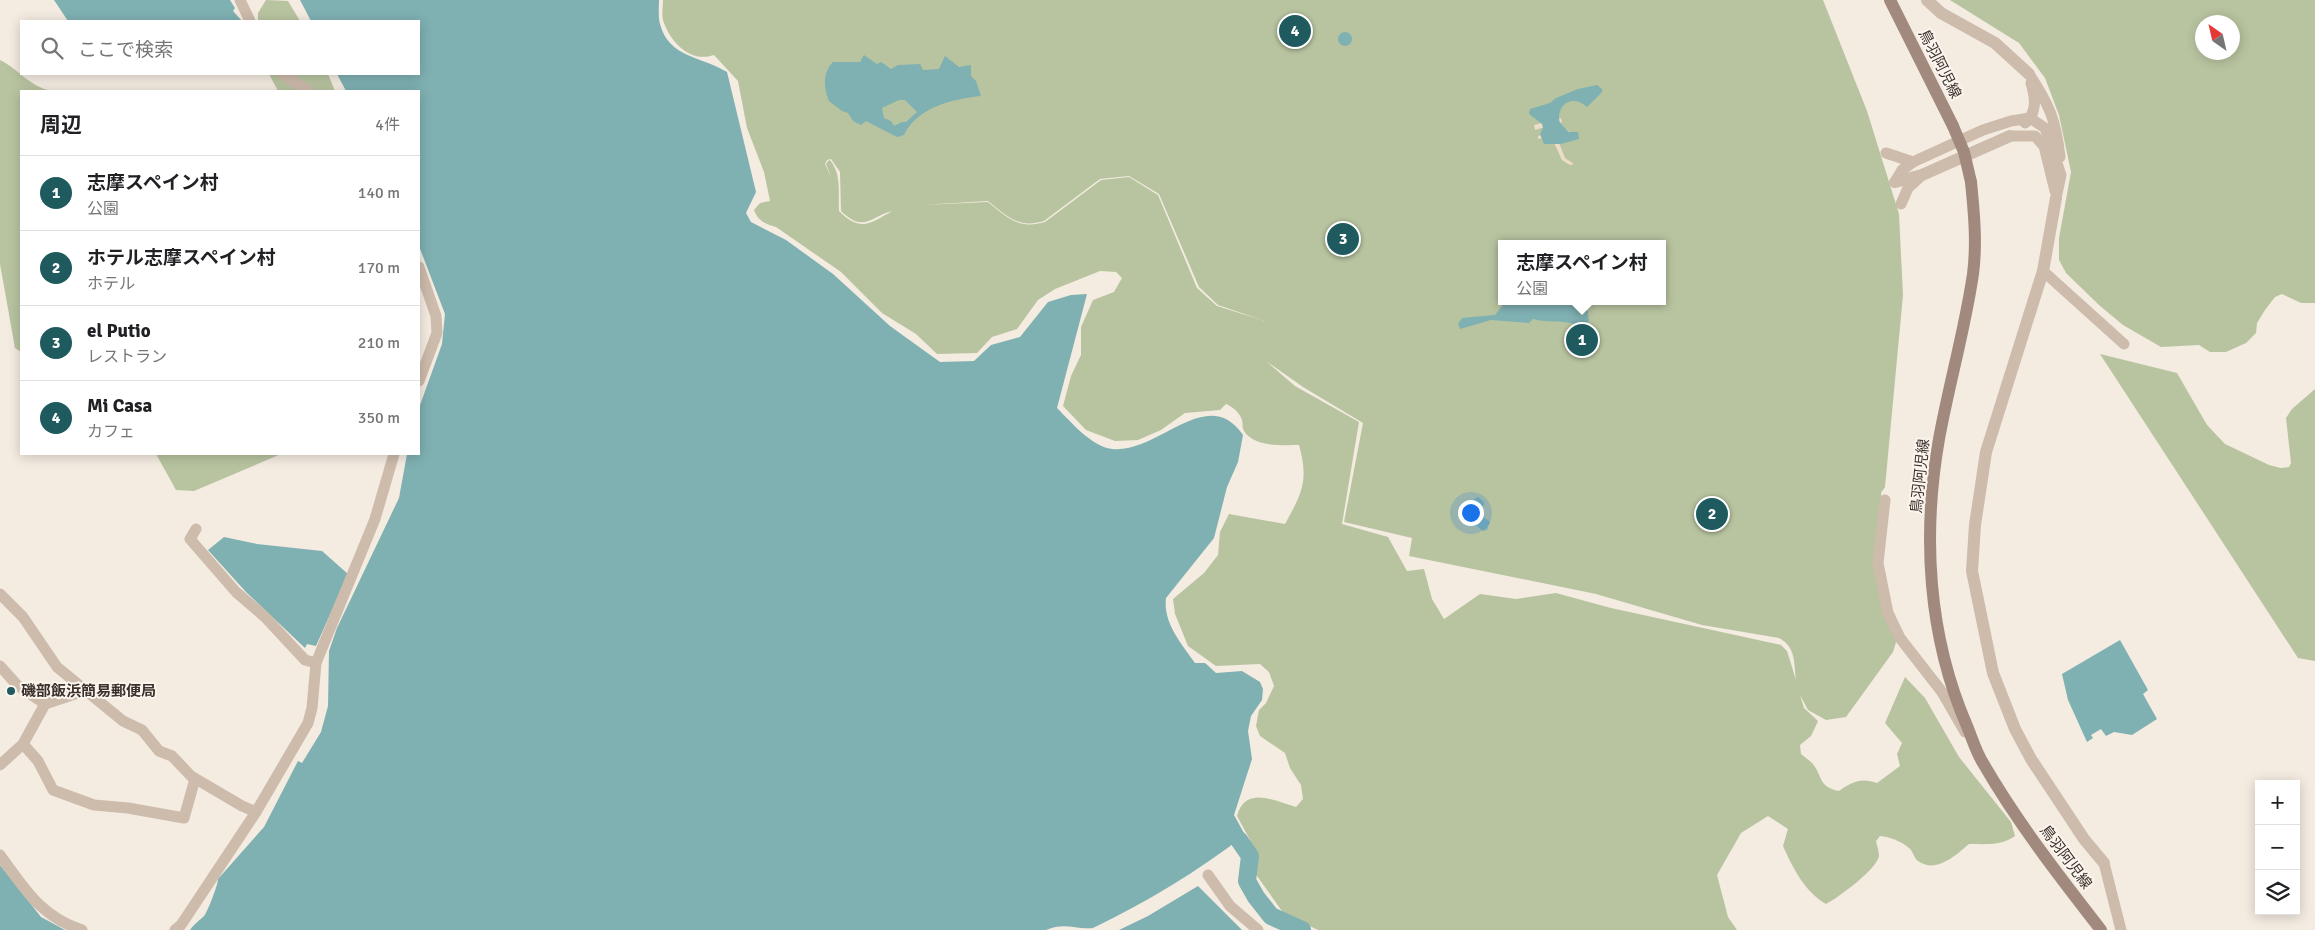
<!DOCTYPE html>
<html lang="ja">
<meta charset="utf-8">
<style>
:root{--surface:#fff;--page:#f2f2f2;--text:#202124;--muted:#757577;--line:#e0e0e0;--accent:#1f5a5e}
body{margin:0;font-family:Signika,"Noto Sans JP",sans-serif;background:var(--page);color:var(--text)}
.controls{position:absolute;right:15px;bottom:15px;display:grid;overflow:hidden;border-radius:0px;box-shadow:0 2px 12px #0003}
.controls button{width:45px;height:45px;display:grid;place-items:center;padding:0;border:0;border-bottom:1px solid var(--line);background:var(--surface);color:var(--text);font:25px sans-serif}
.compass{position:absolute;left:2195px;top:15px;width:45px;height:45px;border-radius:50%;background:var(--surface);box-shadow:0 2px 12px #0003;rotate:326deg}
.you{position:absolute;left:1470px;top:512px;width:18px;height:18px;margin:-12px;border:4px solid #fff;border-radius:50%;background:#1a73e8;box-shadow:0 0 0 8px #1a73e833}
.badge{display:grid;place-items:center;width:32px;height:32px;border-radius:50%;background:var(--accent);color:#fff;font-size:16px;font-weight:700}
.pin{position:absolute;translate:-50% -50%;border:2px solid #fff;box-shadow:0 1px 5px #0006}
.popup{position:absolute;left:1498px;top:240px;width:168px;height:65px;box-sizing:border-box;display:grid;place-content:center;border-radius:0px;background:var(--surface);filter:drop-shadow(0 1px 4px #0005);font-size:16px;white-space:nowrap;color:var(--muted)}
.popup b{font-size:19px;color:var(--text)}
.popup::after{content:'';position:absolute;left:50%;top:100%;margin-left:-10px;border:10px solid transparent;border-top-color:var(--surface)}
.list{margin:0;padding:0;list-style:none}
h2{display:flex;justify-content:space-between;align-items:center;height:65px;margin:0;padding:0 20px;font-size:21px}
h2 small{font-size:16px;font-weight:400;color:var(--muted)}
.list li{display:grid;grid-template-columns:32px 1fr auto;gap:15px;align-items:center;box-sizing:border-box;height:75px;padding:0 20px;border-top:1px solid var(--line)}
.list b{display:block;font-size:19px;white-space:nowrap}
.list p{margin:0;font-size:16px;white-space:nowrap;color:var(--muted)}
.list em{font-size:16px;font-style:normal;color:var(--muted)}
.icon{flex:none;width:28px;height:28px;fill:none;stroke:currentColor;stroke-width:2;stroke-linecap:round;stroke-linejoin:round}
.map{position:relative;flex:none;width:2315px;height:930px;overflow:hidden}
.search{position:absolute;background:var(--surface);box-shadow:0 2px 12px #0003;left:20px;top:20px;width:400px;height:55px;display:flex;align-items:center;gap:12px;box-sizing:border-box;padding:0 18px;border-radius:0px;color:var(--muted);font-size:19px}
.panel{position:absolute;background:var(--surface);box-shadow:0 2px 12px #0003;left:20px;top:90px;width:400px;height:365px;border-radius:0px}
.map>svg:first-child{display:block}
</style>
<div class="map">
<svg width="2315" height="930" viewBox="0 0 2315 930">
<rect width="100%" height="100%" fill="#f4ebe1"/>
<!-- green -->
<g fill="#b8c4a0" fill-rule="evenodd">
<polygon points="266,0 288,1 300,21 258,21 258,13"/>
<path d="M663,0H1823L1867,111L1899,214L1903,295L1885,487L1881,493L1883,507L1873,565L1897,639L1893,652L1846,717L1826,720L1808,710L1800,695L1804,708L1818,721L1811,736L1800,745L1801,754C1804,757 1808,759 1811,762C1823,774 1817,787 1839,791C1851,782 1862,777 1877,783L1900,766L1897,754L1902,743L1885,723L1905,677L1925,698L1959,757L2011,822L2015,836C2001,846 1986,844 1969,844C1956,855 1936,874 1918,861C1914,858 1913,851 1909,848C1901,841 1890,837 1880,836L1876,841C1877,845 1879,852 1879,856C1877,869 1838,898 1826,904C1804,891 1793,868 1783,846L1788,829L1768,816L1741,833L1717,875L1728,917L1737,930H1318L1284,914L1255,873L1256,851L1237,816C1245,785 1275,801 1296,807L1303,799L1301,785L1290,768L1285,753L1260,736L1256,726L1259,710L1266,703L1274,686L1269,672L1260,664L1216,666L1188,646L1175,614L1173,599L1204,573L1218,555L1220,532L1229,514L1285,524C1302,493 1309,481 1299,445C1283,445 1255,448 1244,431C1242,428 1243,424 1242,420C1240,413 1233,407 1226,404L1220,410L1185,413L1161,430L1138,440L1115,441L1086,430L1063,406L1071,376L1081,355V327L1093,300L1114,292L1122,278L1116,272L1100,271L1055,289L1038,300L1017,329L992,337L977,353L937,354L916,334L882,313L841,272L776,227C765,224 758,221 754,210L760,203L770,201L764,172L747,128L738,81L714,55C691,63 672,44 664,23C661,17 663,7 663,0ZM831,159L840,172L841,211C864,233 870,217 892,211C870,224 860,232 839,211C838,192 842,175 830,160L828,161L826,164L831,177L825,164L827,160ZM1129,176L1159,194L1199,287L1218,305L1265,321L1217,306L1197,288L1158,195L1129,177L1101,180L1045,222C1018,230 1007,217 988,202L921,205L988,201C1007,216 1018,229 1044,221L1100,179ZM1502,244H1662V301H1502ZM1266,361L1303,387L1363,423L1344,522L1412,538L1409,556L1596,594L1702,625L1779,638C1796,647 1794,663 1796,680L1787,651L1781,645L1611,608L1556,593L1516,599L1480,594L1444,619L1432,599L1424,569L1407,571L1388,537L1342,524L1359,422L1295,386Z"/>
<path d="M1950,0H2315V303H2301L2282,294L2275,297L2265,310L2257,323L2256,333L2246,343L2226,352H2210L2199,345L2161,347L2123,325L2099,305L2066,273L2059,260V238L2071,172L2059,115L2045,78L2019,43ZM2202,22H2232V52H2202Z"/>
<path d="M0,60C21,71 30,87 52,91H21V352L15,348L0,264Z"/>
<polygon points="269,74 328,74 335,91 278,91"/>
<polygon points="2100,354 2177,373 2207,425 2225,444 2269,465 2281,468 2289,467 2291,463 2286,418 2292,409 2315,389 2315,661 2298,658"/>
<polygon points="156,454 281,454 194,491 176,490"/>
</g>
<!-- plaza -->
<polygon fill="#ecdcc8" points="1561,118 1562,122 1549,126 1552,132 1566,129 1570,132 1559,143 1565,158 1574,164 1570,165 1562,160 1551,136 1538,139 1538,136 1548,133 1545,127 1535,130 1534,125"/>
<!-- water -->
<g fill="#7fb0b2" fill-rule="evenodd">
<polygon points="54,0 230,0 235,8 233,11 242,21 68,21"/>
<path d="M300,0H659C659,7 658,17 660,24C669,58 701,56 727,72L756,192L746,213L751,222L786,240L833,274L890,326L940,362L974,361L991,345L1020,337L1048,302L1071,295L1087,294L1057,408C1070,421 1092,447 1112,449C1159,454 1207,383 1243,435L1238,462L1227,487L1214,538L1166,598C1163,623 1181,643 1195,663H1205L1216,673L1242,671L1260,682L1263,689L1262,700L1251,716L1248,731L1252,759L1234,815L1245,835C1198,871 1147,902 1093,928C1076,930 1065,922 1046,930H190C194,924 199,921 204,916C207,913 218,885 218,879L264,827L298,761L302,763L321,732L328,706L329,651L337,628L399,498L407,454H419V408L442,344L445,314L419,246V91H346L337,74H419V21H311Z"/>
<circle cx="1345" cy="39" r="7"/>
<path d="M864,55L877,64L881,62L891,69L898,65L920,64L923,70L939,69L945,56L959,67L971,65V76L976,81L981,96C953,99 917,107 904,135L897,137L866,121L861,125L853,121L848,113L842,111L829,101C824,88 822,73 833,62H860ZM899,100H905L917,112L906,122H902L894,126L891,121L884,118L882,108Z"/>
<path d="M1597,85L1602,89V92L1587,107C1573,93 1555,105 1560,123L1569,132H1578L1579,139L1561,144H1544L1540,134L1543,128L1542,124L1529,114L1530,109L1550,103L1556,98L1578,89Z"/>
<path d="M1506,301H1586L1589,321L1581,328C1568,318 1549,324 1533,319L1529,323L1491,320L1460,329L1458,324L1462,318L1495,315Z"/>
<polygon points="1478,497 1484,502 1482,516 1490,522 1487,530 1483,531 1477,526 1471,526 1466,523 1468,517 1474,513 1471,501"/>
<polygon points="224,537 257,544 322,551 348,574 316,646 307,644 305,648 246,592 208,550"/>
<polygon points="2120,640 2148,690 2143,694 2157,719 2132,735 2114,732 2106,736 2101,729 2091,735 2093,738 2087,742 2068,700 2062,674"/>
<polygon points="0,865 41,917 65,930 0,930"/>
<polygon points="1198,886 1242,930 1119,930 1148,916"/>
</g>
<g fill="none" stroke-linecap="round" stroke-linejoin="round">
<!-- river -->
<polyline stroke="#7fb0b2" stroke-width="18" points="1239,840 1250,856 1247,881 1256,897 1271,916 1302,930"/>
<!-- minor -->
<g stroke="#cdbbac" stroke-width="11">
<polyline points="240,0 250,21"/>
<polyline points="282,74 309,91"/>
<path d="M2029,74C2049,104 2056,120 2060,157"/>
<path d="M2025,123C2038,112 2035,97 2031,83"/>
<polyline points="2010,136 2035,136 2044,146 2055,191"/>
<polyline points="1886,153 1913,162"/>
<polyline points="1895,182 1902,170 1913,162 1983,130 2011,121 2030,118 2045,128 2061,175 2056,198"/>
<polyline points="1901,204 1908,188 1922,175"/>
<polyline points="419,267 436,316 437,333 419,381"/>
<polyline points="2043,271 2124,344"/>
<polyline points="1885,500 1878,563 1888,613 1900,638 1942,692 1965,732"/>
<polyline points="196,529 190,539 236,592 265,617 305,660 316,663"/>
<polyline points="0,594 23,617 57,667 123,721 142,730 159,751 172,756 191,776 242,806 256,812"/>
<polyline points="0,666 17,685 45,704"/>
<polyline points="23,744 38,761 53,790 94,805 128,808 184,818 195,779"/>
<polyline points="0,765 23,744 45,704 87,690"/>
<path d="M0,855C24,888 41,917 82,930"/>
<polyline points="2104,863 2121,930"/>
<polyline points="1208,875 1230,906 1258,930"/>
<polyline points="175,930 181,925 256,812 308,723 312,708 316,663 375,519 394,454"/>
</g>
<!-- tertiary -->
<g stroke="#cdbbac" stroke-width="12">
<polyline points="1927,0 1941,13 1995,43 2029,74"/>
<polyline points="1895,182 1922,175 2010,136"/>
<polyline points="2056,198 2043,271 1986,452 1975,525 1972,571 1993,673 2015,729 2031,759 2084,839 2104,863"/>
</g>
<!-- secondary -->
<g stroke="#a18a7d" stroke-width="12">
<polyline points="1890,0 1953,126"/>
<path d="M1971,182C1974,212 1977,243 1973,274C1965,329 1949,384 1939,439C1922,536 1928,636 1967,726C1972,738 1976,752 1983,763C2017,822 2059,876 2101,930"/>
</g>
<!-- secondary-bridge -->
<polyline stroke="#a18a7d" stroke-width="12" points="1953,126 1964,152 1971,182"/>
</g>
<!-- markers -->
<circle fill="#1f5a5e" stroke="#fbf5ee" stroke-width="2" cx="11" cy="691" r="5"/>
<g text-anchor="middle" stroke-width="4" stroke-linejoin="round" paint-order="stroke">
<!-- street labels -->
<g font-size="15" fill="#3b302b" stroke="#fbf5ee">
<text transform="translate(1940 64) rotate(63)" y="5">鳥羽阿児線</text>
<text transform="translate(1920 476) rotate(-84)" y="5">鳥羽阿児線</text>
<text transform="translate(2066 857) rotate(53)" y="5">鳥羽阿児線</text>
</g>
<!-- poi labels -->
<g font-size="15" font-weight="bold" fill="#3b302b" stroke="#fbf5ee" text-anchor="start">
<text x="21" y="696">磯部飯浜簡易郵便局</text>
</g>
</g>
</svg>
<div class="controls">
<button>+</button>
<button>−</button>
<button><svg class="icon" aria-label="layers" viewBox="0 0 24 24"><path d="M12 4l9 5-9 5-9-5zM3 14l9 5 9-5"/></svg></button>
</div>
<svg class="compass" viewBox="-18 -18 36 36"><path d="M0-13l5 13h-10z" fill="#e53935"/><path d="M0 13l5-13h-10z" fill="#757577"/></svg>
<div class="you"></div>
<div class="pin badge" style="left:1582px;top:340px">1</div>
<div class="popup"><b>志摩スペイン村</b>公園</div>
<div class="pin badge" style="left:1712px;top:514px">2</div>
<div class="pin badge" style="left:1343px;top:239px">3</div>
<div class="pin badge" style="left:1295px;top:31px">4</div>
<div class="search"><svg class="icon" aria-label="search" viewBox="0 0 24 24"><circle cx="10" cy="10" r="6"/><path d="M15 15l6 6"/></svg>ここで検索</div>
<section class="panel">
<h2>周辺<small>4件</small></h2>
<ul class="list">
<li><span class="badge">1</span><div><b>志摩スペイン村</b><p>公園</p></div><em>140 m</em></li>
<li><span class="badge">2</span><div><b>ホテル志摩スペイン村</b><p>ホテル</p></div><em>170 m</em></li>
<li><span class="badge">3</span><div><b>el Putio</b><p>レストラン</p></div><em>210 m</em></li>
<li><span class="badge">4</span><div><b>Mi Casa</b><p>カフェ</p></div><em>350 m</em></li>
</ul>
</section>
</div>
